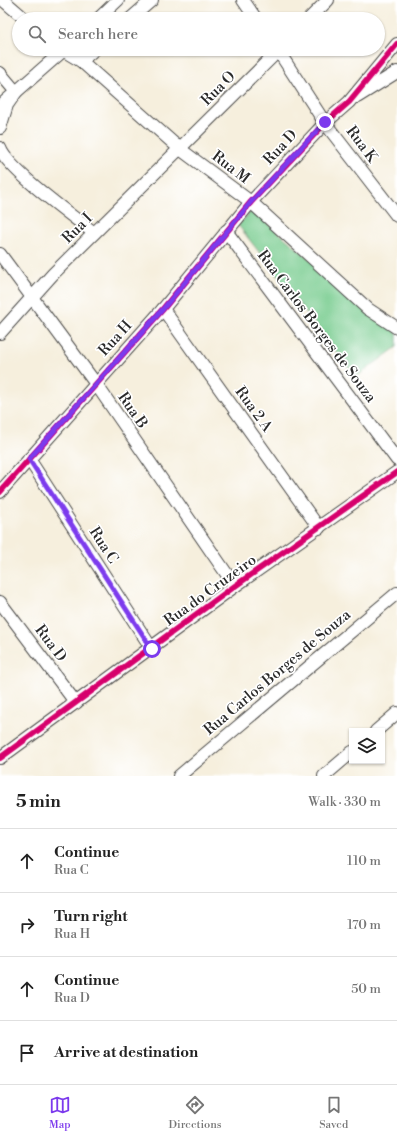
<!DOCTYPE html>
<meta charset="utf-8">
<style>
:root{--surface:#fff;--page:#f6f6f6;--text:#222;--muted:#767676;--line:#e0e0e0;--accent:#7c3aed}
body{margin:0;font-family:"Libre Bodoni",serif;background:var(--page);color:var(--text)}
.controls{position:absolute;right:12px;bottom:12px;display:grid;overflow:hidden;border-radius:0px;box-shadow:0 1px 3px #0004}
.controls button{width:36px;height:36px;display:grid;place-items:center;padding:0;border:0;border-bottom:1px solid var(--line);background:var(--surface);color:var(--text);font:20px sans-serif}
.stop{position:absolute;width:12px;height:12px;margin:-9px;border:3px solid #7c3aed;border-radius:50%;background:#fff}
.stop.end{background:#7c3aed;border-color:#fff;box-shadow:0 1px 4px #0008}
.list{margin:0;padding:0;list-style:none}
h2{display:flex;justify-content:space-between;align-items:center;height:52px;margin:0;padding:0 16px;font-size:17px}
h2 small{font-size:13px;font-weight:400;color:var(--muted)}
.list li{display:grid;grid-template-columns:26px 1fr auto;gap:12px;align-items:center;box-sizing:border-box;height:64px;padding:0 16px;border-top:1px solid var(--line)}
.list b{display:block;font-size:15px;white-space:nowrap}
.list p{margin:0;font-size:13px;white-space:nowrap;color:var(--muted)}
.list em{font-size:13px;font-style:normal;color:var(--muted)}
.icon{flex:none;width:22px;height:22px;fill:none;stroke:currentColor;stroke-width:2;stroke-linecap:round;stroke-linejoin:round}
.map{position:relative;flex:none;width:397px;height:776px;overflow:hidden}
.search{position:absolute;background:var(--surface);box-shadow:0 1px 3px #0004;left:12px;right:12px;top:12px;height:44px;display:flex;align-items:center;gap:10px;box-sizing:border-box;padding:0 14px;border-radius:22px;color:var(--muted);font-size:15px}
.sheet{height:308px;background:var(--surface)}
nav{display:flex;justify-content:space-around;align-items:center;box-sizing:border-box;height:56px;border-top:1px solid var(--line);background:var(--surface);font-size:11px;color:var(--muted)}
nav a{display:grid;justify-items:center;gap:2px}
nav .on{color:var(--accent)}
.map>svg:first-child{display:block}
</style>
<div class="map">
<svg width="397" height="776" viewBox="0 0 397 776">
<rect width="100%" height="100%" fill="#fff"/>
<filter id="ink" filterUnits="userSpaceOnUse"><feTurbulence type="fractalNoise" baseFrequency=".025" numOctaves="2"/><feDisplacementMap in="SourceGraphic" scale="8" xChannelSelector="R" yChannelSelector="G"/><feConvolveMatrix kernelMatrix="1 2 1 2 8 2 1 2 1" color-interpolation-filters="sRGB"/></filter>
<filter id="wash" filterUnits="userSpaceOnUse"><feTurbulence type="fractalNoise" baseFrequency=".012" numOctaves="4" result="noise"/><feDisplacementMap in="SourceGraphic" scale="16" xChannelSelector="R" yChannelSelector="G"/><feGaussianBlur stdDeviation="0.9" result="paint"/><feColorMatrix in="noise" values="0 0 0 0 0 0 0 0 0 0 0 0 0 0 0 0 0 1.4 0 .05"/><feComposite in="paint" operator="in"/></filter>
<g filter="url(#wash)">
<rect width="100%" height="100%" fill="#f6efdd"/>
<!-- green -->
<polygon fill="#78cc8f" stroke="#527c5d" points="252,210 397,333 397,347 356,377 238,225"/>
</g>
<g filter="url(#ink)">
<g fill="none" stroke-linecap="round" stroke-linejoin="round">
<!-- minor casing -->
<g stroke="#494846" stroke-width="14">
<g id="minor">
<polyline points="3,0 25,19"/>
<polyline points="243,0 256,19"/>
<polyline points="98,19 118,0"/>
<polyline points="130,19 152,0"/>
<polyline points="309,19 328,0"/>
<polyline points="61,49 81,61 180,149 251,202 368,309 397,328"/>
<polyline points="277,49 325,123 397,216"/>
<polyline points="81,61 95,49"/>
<polyline points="0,73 16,92 7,105 0,128"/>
<polyline points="357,97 397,72"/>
<polyline points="0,106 65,49"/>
<path d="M0,148C7,169 74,217 94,233"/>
<polyline points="226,231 397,460"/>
<polyline points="0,254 96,384 235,586"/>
<polyline points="163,309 319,528"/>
<polyline points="0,333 53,274 280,49"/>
<polyline points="29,459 152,649"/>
<polyline points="0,492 163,309 251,202 325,123 349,102 397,44"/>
<polyline points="0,602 76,703"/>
<polyline points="376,731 397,713"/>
<polyline points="0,758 235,586 397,472"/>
<polyline points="179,776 397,593"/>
<polyline points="324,776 352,752"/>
</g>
</g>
<!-- minor -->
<use href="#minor" stroke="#fff" stroke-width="12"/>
<!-- cycleway casing -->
<g stroke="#fff" stroke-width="8">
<g id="cycleway">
<polyline points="0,492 163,309 251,202 325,123 349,102 397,44"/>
<polyline points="0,758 235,586 397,472"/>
</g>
</g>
<!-- cycleway -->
<use href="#cycleway" stroke="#d6006c" stroke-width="6"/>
</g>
</g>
<g fill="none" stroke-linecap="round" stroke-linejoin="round" filter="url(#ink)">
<!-- route -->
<polyline stroke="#7c3aed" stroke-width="5" points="152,649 29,459 163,309 251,202 325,122"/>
</g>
<g text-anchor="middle" stroke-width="3.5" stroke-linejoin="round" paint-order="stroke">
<!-- street labels -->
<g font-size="15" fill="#2b2b2b" stroke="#fff">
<text transform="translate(218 88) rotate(-45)" y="5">Rua O</text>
<text transform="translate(362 144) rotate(53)" y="5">Rua K</text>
<text transform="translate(280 147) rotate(-47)" y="5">Rua D</text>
<text transform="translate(231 167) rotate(37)" y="5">Rua M</text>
<text transform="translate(77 228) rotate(-45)" y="5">Rua I</text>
<text transform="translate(317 326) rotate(53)" y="5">Rua Carlos Borges de Souza</text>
<text transform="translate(115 338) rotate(-48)" y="5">Rua H</text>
<text transform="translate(254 409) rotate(54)" y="5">Rua 2 A</text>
<text transform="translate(133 410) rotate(55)" y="5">Rua B</text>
<text transform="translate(104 545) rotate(57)" y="5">Rua C</text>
<text transform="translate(210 590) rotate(-36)" y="5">Rua do Cruzeiro</text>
<text transform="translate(51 643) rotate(53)" y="5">Rua D</text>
<text transform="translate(277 672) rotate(-40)" y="5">Rua Carlos Borges de Souza</text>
</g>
</g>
</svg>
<div class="controls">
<button><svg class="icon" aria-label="layers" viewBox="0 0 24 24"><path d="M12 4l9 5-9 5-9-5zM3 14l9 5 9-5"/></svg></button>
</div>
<div class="stop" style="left:152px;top:649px"></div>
<div class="stop end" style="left:325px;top:122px"></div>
<div class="search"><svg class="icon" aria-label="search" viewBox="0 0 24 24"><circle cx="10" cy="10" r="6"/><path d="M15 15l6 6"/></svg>Search here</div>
</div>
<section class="sheet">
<h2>5 min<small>Walk · 330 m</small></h2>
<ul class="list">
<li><svg class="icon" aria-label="ahead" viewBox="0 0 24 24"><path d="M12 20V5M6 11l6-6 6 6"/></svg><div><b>Continue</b><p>Rua C</p></div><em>110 m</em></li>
<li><svg class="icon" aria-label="right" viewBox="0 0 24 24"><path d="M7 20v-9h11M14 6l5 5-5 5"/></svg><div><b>Turn right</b><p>Rua H</p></div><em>170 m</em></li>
<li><svg class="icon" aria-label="ahead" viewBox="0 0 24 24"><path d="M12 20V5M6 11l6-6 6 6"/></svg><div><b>Continue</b><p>Rua D</p></div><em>50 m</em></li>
<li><svg class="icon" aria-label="arrive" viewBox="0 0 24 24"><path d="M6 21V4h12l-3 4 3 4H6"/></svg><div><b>Arrive at destination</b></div></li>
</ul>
</section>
<nav>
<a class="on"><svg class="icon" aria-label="map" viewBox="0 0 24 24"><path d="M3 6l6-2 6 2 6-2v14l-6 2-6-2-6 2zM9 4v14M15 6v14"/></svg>Map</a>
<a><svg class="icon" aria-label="directions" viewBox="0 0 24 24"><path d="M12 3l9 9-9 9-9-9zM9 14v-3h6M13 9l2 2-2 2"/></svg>Directions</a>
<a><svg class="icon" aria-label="saved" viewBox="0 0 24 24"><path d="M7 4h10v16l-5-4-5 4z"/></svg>Saved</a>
</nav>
